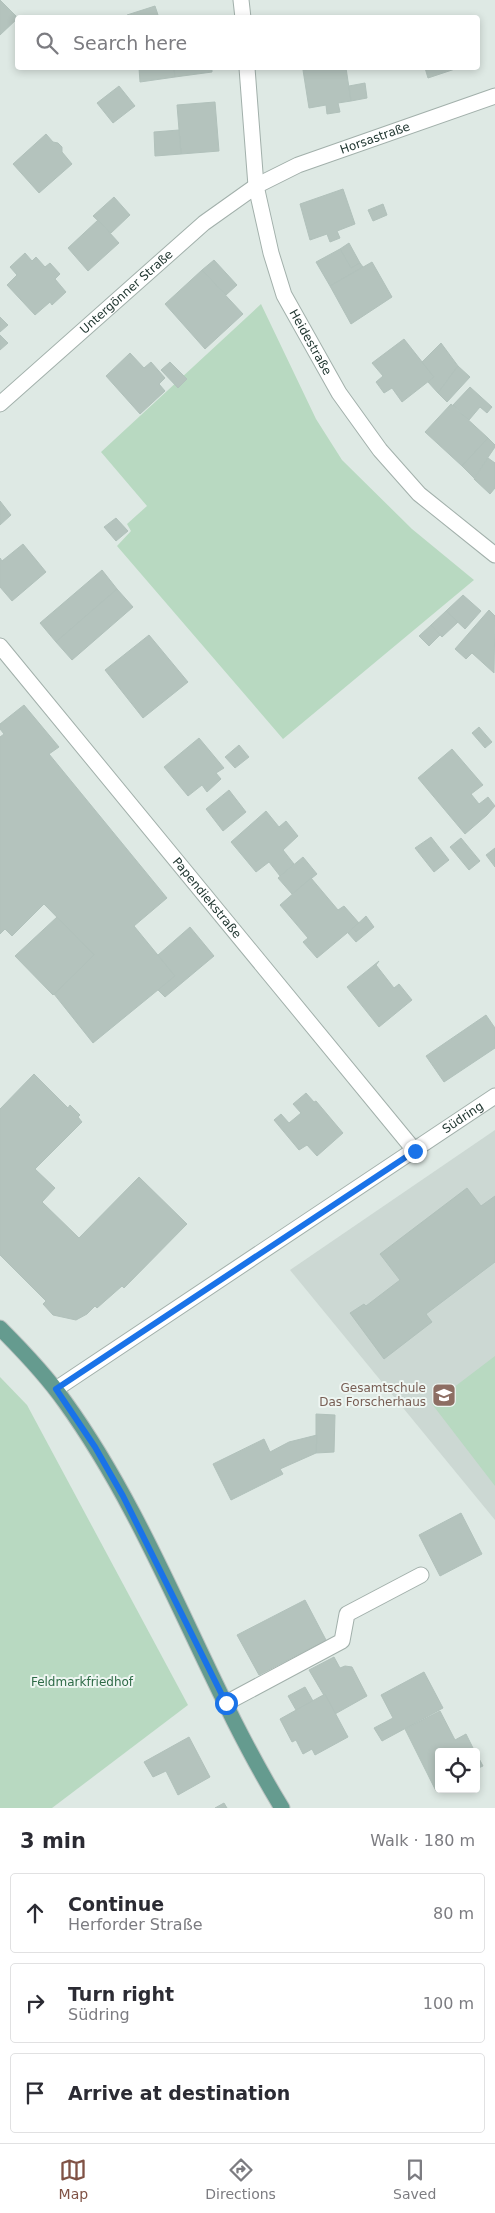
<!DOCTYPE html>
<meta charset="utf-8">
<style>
:root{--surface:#fff;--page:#f2f2f3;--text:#2b2b33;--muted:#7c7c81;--line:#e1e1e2;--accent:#805245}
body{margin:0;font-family:"DejaVu Sans",sans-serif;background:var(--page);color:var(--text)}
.controls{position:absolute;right:15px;bottom:15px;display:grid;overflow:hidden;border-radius:5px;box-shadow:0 2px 8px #0003}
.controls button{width:45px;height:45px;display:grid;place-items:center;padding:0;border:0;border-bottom:1px solid var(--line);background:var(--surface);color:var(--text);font:25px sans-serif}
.stop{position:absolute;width:15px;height:15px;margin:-11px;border:4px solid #1a73e8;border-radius:50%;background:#fff}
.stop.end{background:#1a73e8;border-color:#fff;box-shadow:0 1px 5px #0008}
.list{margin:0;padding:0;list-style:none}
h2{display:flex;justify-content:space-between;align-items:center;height:65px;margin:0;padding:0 20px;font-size:21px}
h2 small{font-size:16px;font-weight:400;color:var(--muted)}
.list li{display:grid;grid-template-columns:32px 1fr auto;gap:15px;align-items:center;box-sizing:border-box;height:80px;margin:0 10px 10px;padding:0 10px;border:1px solid var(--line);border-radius:5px}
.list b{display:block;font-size:19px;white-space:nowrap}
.list p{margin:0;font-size:16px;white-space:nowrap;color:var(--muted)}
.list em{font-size:16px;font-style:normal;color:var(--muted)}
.icon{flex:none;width:28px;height:28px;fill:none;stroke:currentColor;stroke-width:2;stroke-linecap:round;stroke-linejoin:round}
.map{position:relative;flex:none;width:495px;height:1808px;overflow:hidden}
.search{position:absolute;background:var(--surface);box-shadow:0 2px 8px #0003;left:15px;right:15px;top:15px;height:55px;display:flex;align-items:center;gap:12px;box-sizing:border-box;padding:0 18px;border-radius:5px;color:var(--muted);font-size:19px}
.sheet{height:335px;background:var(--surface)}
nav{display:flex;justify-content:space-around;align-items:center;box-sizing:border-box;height:70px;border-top:1px solid var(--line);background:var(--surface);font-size:14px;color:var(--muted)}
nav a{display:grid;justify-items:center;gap:2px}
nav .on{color:var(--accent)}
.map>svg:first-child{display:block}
</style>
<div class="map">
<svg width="495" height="1808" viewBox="0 0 495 1808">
<rect width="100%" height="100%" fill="#dee9e4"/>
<!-- built -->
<polygon fill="#ccd8d3" points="495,1130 495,1520 290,1270"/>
<!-- green -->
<g fill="#b8d9c1">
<polygon points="261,304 316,419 342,460 412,529 474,580 283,739 117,546 131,531 127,524 147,506 101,452"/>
<polygon points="495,1356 495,1486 432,1404"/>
<polygon points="0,1377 27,1405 188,1705 52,1808 0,1808"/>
</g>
<!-- building -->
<g fill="#b4c3bd" stroke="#b1c1bb">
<polygon points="0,0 18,18 0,35"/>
<polygon points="155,6 159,18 128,18 127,15"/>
<polygon points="139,68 174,68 175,77 140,82"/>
<polygon points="174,68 212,68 212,72 175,77"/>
<polygon points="318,68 346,68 351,101 338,103 340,112 327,114 326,105 309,108 303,70"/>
<polygon points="425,68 458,68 428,78"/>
<polygon points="365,83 367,98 351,101 349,86"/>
<polygon points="119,86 135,106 113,123 97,103"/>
<polygon points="215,102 219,151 181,154 177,105"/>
<polygon points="179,130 181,154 155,156 154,132"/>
<polygon points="46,134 53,142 58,143 62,147 62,152 72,164 39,193 13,164"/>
<polygon points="343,189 355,224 337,231 340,238 330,242 327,234 310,240 300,204"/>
<polygon points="114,197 130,215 111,233 93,216"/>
<polygon points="383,204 387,215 373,221 368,210"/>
<polygon points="98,220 119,243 88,271 68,248"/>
<polygon points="349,243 360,263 351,268 340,249"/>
<polygon points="340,249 351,268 360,263 363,267 330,286 316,262"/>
<polygon points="25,253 32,261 36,257 45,267 50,263 60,274 55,279 66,292 52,305 50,302 35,315 7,285 17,275 10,267"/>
<polygon points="214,260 237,285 226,295 202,270"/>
<polygon points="372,262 392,297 351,324 330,286"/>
<polygon points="202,270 243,314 205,349 165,304"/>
<polygon points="0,317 8,325 0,332"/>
<polygon points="0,335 8,343 0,350"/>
<polygon points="404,339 434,377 402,402 392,388 384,393 376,382 383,376 372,363"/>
<polygon points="441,343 458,366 438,393 428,382 434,377 422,362"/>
<polygon points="130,353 144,368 151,362 165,378 159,384 165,391 140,414 106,376"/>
<polygon points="170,362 187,379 178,388 161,370"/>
<polygon points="458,366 470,377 447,402 438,393"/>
<polygon points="470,387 492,407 487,413 480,407 469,420 453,405"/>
<polygon points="451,404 488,438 462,466 425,432"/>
<polygon points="488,438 495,445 495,447 474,478 462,466"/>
<polygon points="488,458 495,463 495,488 490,494 474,479"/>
<polygon points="0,501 11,515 0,525"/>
<polygon points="116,518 128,531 116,541 104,527"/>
<polygon points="23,544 46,572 12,601 0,587 0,558 2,561"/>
<polygon points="102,570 117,589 56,642 40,623"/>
<polygon points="117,589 133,607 72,660 56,642"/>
<polygon points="463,595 481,611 465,629 446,611"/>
<polygon points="489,610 495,616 494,673 472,653 466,659 455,649"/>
<polygon points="446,611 458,622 442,637 431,625"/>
<polygon points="431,625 440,635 429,646 419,636"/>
<polygon points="149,635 188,682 143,718 105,670"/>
<polygon points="24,705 59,747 49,754 167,898 134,926 175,976 93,1043 54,994 94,955 44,904 12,936 5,929 0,934 0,737 4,734 0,729 0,724"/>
<polygon points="479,727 492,742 485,748 472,733"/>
<polygon points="199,738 224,768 216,773 221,779 207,792 202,785 188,796 164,767"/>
<polygon points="239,745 249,757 235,768 225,757"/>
<polygon points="452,749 483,785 471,794 479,804 488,797 495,806 487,815 465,834 418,778"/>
<polygon points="229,790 246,812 223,831 206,809"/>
<polygon points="266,811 279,827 286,821 298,836 283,850 294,864 280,876 269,862 256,872 231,842"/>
<polygon points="431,837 449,860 434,872 415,848"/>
<polygon points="461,838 480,861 469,870 450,847"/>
<polygon points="495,848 495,867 486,855"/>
<polygon points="303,857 317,874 292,894 278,878"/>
<polygon points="311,878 338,910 344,906 359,923 317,958 303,942 308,938 280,905"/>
<polygon points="366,916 374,927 356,942 348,933"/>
<polygon points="57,917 94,955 53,995 15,956"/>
<polygon points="190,927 214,956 165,997 158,990 175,976 158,955"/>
<polygon points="379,961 376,965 394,988 399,984 412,1000 379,1027 347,987"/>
<polygon points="486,1015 495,1028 495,1048 444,1082 426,1056"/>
<polygon points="34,1074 68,1108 70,1105 80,1115 78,1117 82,1122 35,1169 55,1188 42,1202 79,1238 139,1177 187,1224 124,1288 122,1286 97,1308 95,1306 87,1314 76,1320 53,1315 43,1304 46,1301 0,1255 0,1109"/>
<polygon points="306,1093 314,1102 316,1101 343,1133 317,1156 307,1145 299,1150 274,1120 281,1114 289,1123 301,1113 293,1104"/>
<polygon points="467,1188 481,1206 495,1196 495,1262 426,1314 432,1322 384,1359 350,1313 364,1304 366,1306 400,1280 380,1254"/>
<polygon points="316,1414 335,1415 334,1452 316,1453"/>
<polygon points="317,1435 316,1453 280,1469 283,1474 231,1500 213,1464 264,1439 270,1452 289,1442"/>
<polygon points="461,1513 482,1554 440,1576 419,1535"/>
<polygon points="305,1600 326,1640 259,1675 237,1635"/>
<polygon points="334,1657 340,1668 345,1666 352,1667 367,1696 335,1714 309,1670"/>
<polygon points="424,1672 443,1708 382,1741 374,1728 393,1718 381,1695"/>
<polygon points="305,1687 313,1701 296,1710 288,1696"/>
<polygon points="325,1694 348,1737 315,1755 312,1749 303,1754 296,1740 292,1742 280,1719"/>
<polygon points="440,1711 455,1740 466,1734 475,1752 439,1752 439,1789 443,1789 438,1792 436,1791 405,1729"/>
<polygon points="189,1737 210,1777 178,1795 166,1771 153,1777 144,1762"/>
<polygon points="476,1753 483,1766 476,1769"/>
<polygon points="224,1803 227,1808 215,1808"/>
</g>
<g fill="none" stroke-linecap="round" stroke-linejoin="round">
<!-- minor casing -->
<g stroke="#a2b0ab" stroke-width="17">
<g id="minor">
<polyline points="241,0 243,18"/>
<path id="s1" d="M247,68L256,186L271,253L284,295L339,393L380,450L419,494L495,555"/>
<path id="s2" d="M0,404L204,223L256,186L298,165L495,96"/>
<path id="s3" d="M0,646L415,1151"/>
<path id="s4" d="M56,1389L495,1096"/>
<polyline points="226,1703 342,1641 347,1614 421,1575"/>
</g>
</g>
<!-- major casing -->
<g stroke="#bcc3c1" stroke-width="17">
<path id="major" d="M0,1328C23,1351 46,1375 65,1402C155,1527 202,1677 282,1808"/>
</g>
<!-- minor -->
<use href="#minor" stroke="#fff" stroke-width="15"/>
<!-- major -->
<use href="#major" stroke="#659b8f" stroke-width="15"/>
</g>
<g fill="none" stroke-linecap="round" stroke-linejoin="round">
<!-- route -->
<polyline stroke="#1a73e8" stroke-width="6" points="226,1703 123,1496 95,1447 56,1389 415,1151"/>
</g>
<!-- icons -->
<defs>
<g id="school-square" transform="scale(1.25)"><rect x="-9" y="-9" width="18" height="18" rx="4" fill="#8d6e63" stroke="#eef6f2"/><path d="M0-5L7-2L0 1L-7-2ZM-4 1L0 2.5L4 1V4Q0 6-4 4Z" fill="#fff"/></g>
</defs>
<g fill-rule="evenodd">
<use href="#school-square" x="444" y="1395"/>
</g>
<g text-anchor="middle" stroke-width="4" stroke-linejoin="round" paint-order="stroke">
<!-- street labels -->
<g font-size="12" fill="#213731" stroke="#eef6f2">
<text dy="4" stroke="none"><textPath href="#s2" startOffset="465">Horsastraße</textPath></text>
<text dy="4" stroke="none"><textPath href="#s2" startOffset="169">Untergönner Straße</textPath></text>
<text dy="4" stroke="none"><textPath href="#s1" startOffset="285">Heidestraße</textPath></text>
<text dy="4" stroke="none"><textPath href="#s3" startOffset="326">Papendiekstraße</textPath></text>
<text dy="4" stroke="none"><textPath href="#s4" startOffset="489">Südring</textPath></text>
</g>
<!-- education labels -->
<g font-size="12" fill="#785e54" stroke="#eef6f2" text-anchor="end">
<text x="426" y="1392">Gesamtschule<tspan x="426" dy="14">Das Forscherhaus</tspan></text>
</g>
<!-- park labels -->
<g font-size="12" fill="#2e6b47" stroke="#eef6f2">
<text x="82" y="1686">Feldmarkfriedhof</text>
</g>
</g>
</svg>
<div class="controls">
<button><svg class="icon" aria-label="locate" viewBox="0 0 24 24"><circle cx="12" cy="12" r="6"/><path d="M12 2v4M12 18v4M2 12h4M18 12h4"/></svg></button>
</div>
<div class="stop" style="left:226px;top:1703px"></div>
<div class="stop end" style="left:415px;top:1151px"></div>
<div class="search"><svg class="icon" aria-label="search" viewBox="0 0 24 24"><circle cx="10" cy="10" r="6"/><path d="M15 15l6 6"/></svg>Search here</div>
</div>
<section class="sheet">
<h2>3 min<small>Walk · 180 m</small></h2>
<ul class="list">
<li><svg class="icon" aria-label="ahead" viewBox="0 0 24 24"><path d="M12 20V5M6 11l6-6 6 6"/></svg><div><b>Continue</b><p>Herforder Straße</p></div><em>80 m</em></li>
<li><svg class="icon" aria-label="right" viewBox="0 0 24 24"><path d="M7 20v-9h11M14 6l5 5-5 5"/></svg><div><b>Turn right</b><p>Südring</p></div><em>100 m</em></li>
<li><svg class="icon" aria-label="arrive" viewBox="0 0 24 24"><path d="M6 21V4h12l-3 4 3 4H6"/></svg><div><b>Arrive at destination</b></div></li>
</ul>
</section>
<nav>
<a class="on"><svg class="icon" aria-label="map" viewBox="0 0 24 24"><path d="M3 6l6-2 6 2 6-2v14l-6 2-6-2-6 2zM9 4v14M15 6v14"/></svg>Map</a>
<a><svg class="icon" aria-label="directions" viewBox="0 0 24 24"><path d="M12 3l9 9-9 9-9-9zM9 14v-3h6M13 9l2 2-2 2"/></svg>Directions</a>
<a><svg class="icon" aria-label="saved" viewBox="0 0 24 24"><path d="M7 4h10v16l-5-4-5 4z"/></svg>Saved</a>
</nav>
